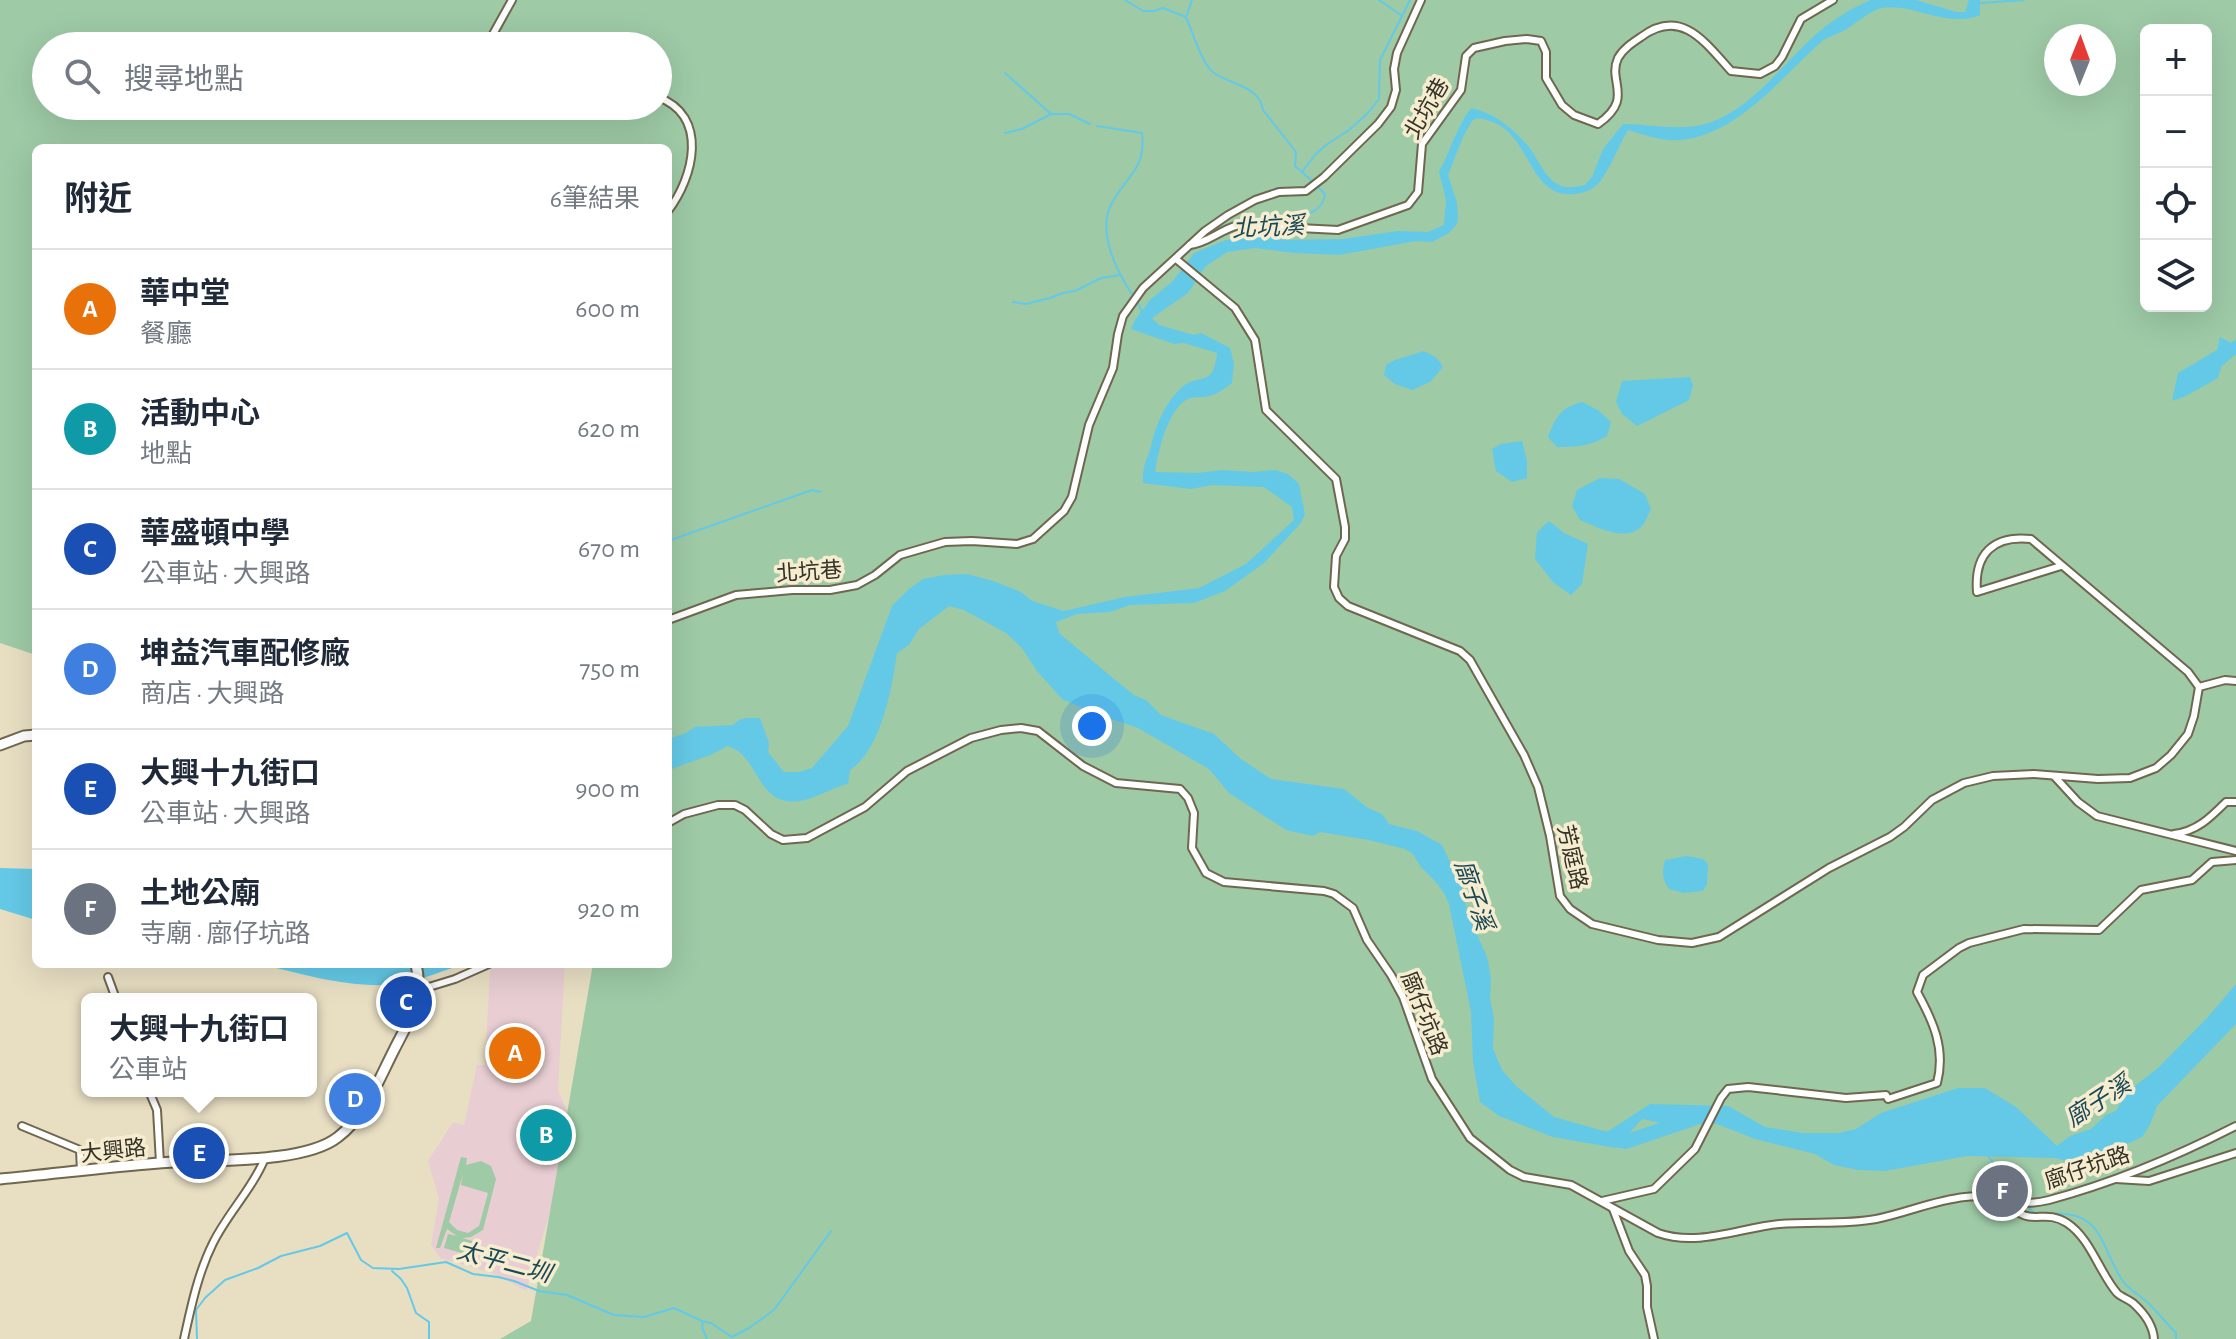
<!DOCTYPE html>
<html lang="zh-TW">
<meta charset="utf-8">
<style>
:root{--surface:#fff;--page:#f6f6f7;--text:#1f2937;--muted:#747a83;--line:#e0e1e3;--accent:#006c44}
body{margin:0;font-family:"Alegreya Sans","Noto Sans TC",sans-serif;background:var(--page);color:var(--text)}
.controls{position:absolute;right:24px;top:24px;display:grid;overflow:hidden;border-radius:12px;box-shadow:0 8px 32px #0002}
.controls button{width:72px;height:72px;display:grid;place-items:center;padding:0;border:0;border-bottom:2px solid var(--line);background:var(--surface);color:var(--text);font:40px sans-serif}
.compass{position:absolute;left:2044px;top:24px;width:72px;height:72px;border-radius:50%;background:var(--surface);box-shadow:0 8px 32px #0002;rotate:1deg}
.you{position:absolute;left:1092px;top:726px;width:28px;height:28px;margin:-20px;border:6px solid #fff;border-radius:50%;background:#1a73e8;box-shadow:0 0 0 12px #1a73e833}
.badge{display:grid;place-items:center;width:52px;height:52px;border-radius:50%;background:var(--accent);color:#fff;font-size:26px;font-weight:700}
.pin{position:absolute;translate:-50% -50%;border:4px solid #fff;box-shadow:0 2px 8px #0006}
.popup{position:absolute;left:81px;top:993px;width:236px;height:104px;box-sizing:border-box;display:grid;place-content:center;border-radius:12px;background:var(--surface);filter:drop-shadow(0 2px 6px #0005);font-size:26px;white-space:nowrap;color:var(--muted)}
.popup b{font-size:30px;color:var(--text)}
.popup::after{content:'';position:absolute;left:50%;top:100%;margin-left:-16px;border:16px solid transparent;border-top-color:var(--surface)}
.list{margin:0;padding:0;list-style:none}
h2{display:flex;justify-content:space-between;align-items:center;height:104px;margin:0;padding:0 32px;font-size:34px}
h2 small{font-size:26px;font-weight:400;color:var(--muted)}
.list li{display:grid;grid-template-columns:52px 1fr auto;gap:24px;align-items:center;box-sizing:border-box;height:120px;padding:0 32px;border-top:2px solid var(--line)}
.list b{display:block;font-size:30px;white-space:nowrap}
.list p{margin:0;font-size:26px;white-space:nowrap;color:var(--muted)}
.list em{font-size:26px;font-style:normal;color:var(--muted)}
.icon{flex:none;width:44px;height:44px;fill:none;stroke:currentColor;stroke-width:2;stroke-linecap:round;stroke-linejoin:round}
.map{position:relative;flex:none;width:2236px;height:1339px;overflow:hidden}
.search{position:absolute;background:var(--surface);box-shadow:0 8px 32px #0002;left:32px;top:32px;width:640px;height:88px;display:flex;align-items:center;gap:20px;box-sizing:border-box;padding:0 28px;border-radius:44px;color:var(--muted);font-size:30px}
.panel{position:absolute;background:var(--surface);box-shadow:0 8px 32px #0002;left:32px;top:144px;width:640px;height:824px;border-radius:12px}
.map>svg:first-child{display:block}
</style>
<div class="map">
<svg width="2236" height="1339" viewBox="0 0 2236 1339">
<rect width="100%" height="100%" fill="#e8dfc3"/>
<!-- education -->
<polygon fill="#e8ced3" points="511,964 565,964 558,1090 575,1130 526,1291 493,1273 440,1258 431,1245 439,1199 428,1161 453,1122 464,1125 477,1065 485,1065 490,969"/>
<!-- green -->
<g fill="#9ecaa6" fill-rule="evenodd">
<path d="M0,0H2236V1339H500L531,1321L593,964H668V148H36V655L0,643ZM2146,30H2206V306H2146ZM2056,36H2104V84H2056ZM46,46H658V106H46Z"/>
<path d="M461,1157L467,1158L466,1165L481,1161L491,1166L496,1179L483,1230L471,1237L462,1238L476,1242L472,1256L444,1248L448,1234L457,1236L447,1229L440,1248H436ZM463,1174L461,1185L488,1193L479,1226L468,1233L457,1230L449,1222Z"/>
</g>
<!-- water -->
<g fill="#64c9e7">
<path d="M1871,0H1916L1956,12H1965L1969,0H1980V15C1946,30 1910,0 1878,9C1868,13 1857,22 1847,29C1839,34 1828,36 1820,43C1782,77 1742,129 1688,139C1667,143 1647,136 1628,130C1619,145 1611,167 1601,180C1595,189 1585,193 1574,194C1535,198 1531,151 1506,130C1499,123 1486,119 1477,118L1472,121L1463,137L1448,175L1457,203L1458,217L1457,224L1449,233L1432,242L1416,241L1339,255L1295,253L1255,248L1227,252L1205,267L1188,293L1152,318L1159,325L1194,335L1201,333L1230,348L1234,363L1232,383C1223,390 1215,396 1203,397C1198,397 1195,397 1190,398C1168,406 1158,452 1155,472L1197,473L1223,470L1253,472L1275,470L1288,474L1299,484L1305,515L1300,524L1264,563L1225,591L1194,603L1130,605L1110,612L1077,614L1056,622L1059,633L1114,679L1134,695L1146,700L1161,715L1214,734L1241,759L1271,779L1344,789L1368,808L1382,814L1389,824L1417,831L1442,845L1461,886L1468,914L1487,957L1491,978L1490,999L1494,1018L1493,1049L1502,1070L1516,1086L1554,1117L1607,1132L1650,1104L1728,1106L1765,1127L1803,1133H1839L1856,1129L1881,1113L1958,1088H1985L2016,1107L2057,1146L2070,1136L2091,1129L2106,1115L2116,1111L2126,1093L2158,1068L2208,1017L2236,984V1024L2157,1106L2150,1125L2142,1137L2103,1155L2074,1163L2055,1158L1967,1156L1885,1171L1858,1170L1834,1165L1815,1154L1755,1139L1717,1124L1671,1125L1642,1119L1616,1148L1553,1137L1499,1116L1480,1102L1473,1062L1471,1012L1449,904L1444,893L1435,881L1421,867L1413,854L1405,849L1369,840L1320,832L1313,836L1286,830L1229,793L1209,769L1138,728L1096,714L1062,699L1037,671L1022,648L1006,633L964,610L949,606L919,629L909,645L897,653C892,688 881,750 850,770L848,784C828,788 808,805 786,801C757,797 756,753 727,746C712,757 686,762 668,771V739L686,733L695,727L733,725L739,720L746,718H760L769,743L768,752L784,772H799L812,768L848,726L892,606L909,589L923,579L944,575L967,574L993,581L1021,592L1032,601L1064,611L1125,597L1199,588L1246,564L1294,520L1292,507L1264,487L1212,485L1191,489L1143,483C1142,466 1147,461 1151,446C1157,423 1163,407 1180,389C1199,371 1213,390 1217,353L1184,343L1174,344L1131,329L1135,320L1150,300L1173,281L1194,253L1226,240L1258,235L1284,240L1342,239L1399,231L1428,232L1444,225L1446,200L1439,172C1451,150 1456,128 1471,108C1495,113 1512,128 1528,146C1539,159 1546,184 1566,187C1572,188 1579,186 1585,185L1592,177L1603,149L1623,124C1652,124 1681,132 1709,123C1751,109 1782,65 1813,37C1829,22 1851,8 1871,0Z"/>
<polygon points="2220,337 2231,343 2236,339 2236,354 2221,367 2218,378 2184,397 2172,401 2178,373 2217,350"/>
<polygon points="1424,351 1437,358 1443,367 1430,382 1412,390 1395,384 1384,375 1386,365 1395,360"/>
<polygon points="1690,377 1693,385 1689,400 1637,426 1622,414 1616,402 1622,381"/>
<path d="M1582,402L1598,410L1611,422L1607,436C1591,446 1576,447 1557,447L1548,437C1557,415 1559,409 1582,402Z"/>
<polygon points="1522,441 1527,461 1527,478 1512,482 1496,471 1492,449 1501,444"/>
<path d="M1600,478L1619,479L1645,494L1651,509C1648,514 1646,522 1642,526C1626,543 1597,527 1580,520L1572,506L1577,490Z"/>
<polygon points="1549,521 1564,533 1588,544 1582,584 1571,595 1553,582 1535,559 1537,532"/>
<path d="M1687,856L1703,859L1708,864L1707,884L1703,891L1684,893L1669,889C1662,879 1662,872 1665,860Z"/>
<polygon points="0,868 36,869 36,920 0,909"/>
<path d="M261,964H464C445,970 424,979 404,983C360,991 304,975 261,964Z"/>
</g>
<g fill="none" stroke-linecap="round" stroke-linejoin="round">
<!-- stream -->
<g stroke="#64c9e7" stroke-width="2">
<path d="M1125,0L1143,11H1154L1163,8L1186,17C1192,30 1202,65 1214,73C1231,85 1260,86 1263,110L1296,152L1295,166L1302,172"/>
<polyline points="1379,0 1401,15"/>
<polyline points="1981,3 2024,0"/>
<polyline points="1186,17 1192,0"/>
<polyline points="1005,73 1051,114 1069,114 1090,124"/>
<path d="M1097,126L1142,133C1146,171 1126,175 1111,205C1097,232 1117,272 1132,294"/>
<polyline points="1005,133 1022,129 1051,114"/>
<polyline points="1311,180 1302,172 1315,155 1326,145 1349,130 1367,114 1379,99 1380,60 1410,0"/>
<path d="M1265,223C1285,214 1322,222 1325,194L1319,188"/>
<polyline points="1013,302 1026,304 1050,298 1063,293 1075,291 1101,278 1121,275"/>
<polyline points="1138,303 1142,313"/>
<polyline points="668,541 812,490 821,492"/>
<polyline points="1989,1157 2012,1191 2021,1200"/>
<polyline points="2026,1204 2035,1214"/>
<path d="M2049,1214C2103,1209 2100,1246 2122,1280C2127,1288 2138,1294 2146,1301C2157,1311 2166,1323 2176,1333V1339"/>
<polyline points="392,1271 401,1279 407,1288 416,1313 429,1322 429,1339"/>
<polyline points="702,1321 711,1323 732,1337 749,1328 774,1310 831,1231"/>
<polyline points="197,1339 196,1310 205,1298 225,1280 258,1268 281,1256 320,1246 347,1233 361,1260 373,1268 399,1269 446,1262 473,1274 498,1277 514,1281 539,1291 567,1295 614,1315 644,1317 674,1308 702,1321 703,1330 707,1339"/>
</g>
<!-- river -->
<polyline stroke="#64c9e7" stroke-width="14" points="1606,1138 1625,1142 1693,1119"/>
<!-- minor casing -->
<g stroke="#6f674e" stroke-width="10">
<g id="minor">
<polyline points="490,46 492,36 512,0"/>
<path d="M658,97C709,116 694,177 668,211"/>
<path d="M1190,245C1208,243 1221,229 1239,225L1338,230L1408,205L1418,192L1422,144L1461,90L1466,56L1474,48L1505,41L1527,39L1541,41L1546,52V78L1562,105L1574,115L1598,124C1635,98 1607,82 1618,58C1623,49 1632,43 1641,37C1681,7 1705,42 1731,71L1760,74L1775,66L1782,57L1801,19L1833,0"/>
<polyline points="1176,259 1235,308 1255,340 1266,410 1336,479 1345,527 1345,539 1336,556 1334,587 1339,598 1348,606 1460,651 1470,660 1524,755 1538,787 1550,836 1560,896 1570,909 1592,924 1658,940 1692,943 1719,937 1829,868 1890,837 1904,827 1932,800 1964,783 1993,776 2034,774 2098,779 2130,778 2156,768 2171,755 2188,734 2194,716 2199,687 2225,680 2236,681"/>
<path d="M2061,566L1977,592C1974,554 1993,535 2031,539L2188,672L2199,687"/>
<polyline points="668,620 736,595 792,590 830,590 857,585 875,575 900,555 945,542 972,541 1017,544 1033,539 1064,511 1072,497 1089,425 1113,368 1118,334 1123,316 1143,288 1205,231 1228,215 1255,200 1279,192 1306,191 1324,177 1378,124 1391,107 1396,90 1394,69 1397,53 1421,0"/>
<polyline points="2055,777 2078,802 2097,816 2236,851"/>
<path d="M668,823L684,814L718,805H735L745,810L771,834L783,840L807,838L865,807L907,771L971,738L1001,730L1021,728L1038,731L1083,766L1116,783L1180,789L1188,798L1194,813L1192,848L1206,873L1224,882L1324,891L1334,894L1353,908L1367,940L1391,975L1403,997L1432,1079L1470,1138L1510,1170L1524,1177L1571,1185L1658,1233C1698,1247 1739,1228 1779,1224C1811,1221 1844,1225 1876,1219C1906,1213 1935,1200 1965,1197C1998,1193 2013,1209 2049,1200C2113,1183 2177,1156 2236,1126"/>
<path d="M2174,834C2197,831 2210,818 2226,802H2236"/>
<polyline points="108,977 116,999"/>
<polyline points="419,990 455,979 489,964"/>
<polyline points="149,1091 157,1110 160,1163"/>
<polyline points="22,1126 80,1150 81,1171"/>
<polyline points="2116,1179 2149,1181 2236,1153"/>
<path d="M1602,1201L1654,1189L1695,1149L1721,1098L1728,1089L1748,1087L1846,1098L1886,1095L1888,1099L1937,1083C1946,1049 1933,1021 1917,992L1923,975L1959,948L1969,943L2024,929L2099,930L2141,890L2192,880L2212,862L2236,860"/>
<path d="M2007,1202C2031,1230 2042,1207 2067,1223C2091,1239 2099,1272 2117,1293C2121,1297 2128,1299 2133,1303C2143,1312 2153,1325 2154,1339"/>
<polyline points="1613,1209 1629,1251 1645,1275 1647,1286 1647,1307 1654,1339"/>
<path d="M184,1339C191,1307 198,1273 213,1243C227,1214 253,1188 265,1158"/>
</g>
</g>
<!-- secondary casing -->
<g stroke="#6f674e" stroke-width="13">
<g id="secondary">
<polyline points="0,745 24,736 36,735"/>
<path d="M0,1179C53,1174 106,1167 159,1163C204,1159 303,1165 338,1137C365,1117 379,1079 394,1050C409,1020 424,999 416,964"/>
</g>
</g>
<!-- minor -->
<use href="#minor" stroke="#fff" stroke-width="6"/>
<!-- secondary -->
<use href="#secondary" stroke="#fff" stroke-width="9"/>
</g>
<g text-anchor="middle" stroke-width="7" stroke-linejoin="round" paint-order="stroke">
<!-- street labels -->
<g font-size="22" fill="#353227" stroke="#f6ecd0">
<text transform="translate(1426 108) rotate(-60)" y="8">北坑巷</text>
<text transform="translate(809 571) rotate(-4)" y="8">北坑巷</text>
<text transform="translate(1573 857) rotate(77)" y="8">芳庭路</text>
<text transform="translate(1425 1013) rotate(68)" y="8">廍仔坑路</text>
<text transform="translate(113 1150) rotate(-6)" y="8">大興路</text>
<text transform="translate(2087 1167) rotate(-19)" y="8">廍仔坑路</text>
</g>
<!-- water labels -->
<g font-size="24" font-style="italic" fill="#1b4855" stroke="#f6ecd0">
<text transform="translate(1268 227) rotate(-3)" y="8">北坑溪</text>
<text transform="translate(1474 895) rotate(71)" y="8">廍子溪</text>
<text transform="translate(2098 1101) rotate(-33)" y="8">廍子溪</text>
<text transform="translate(504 1262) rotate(15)" y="8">太平二圳</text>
</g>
</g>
</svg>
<div class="controls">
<button>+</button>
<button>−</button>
<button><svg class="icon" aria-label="locate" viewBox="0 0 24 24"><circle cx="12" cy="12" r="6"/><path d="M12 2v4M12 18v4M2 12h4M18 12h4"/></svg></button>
<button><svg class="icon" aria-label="layers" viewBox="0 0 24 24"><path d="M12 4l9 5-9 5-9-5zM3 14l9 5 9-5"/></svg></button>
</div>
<svg class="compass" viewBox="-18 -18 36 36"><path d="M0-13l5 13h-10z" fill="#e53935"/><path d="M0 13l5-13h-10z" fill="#747a83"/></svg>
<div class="you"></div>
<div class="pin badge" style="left:515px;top:1053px;background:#e8710a">A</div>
<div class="pin badge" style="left:546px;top:1135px;background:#0f9aa8">B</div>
<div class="pin badge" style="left:406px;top:1002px;background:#1a4fb4">C</div>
<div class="pin badge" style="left:355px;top:1099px;background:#3f7fe0">D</div>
<div class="pin badge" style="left:199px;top:1153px;background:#1a4fb4">E</div>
<div class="popup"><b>大興十九街口</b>公車站</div>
<div class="pin badge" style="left:2002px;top:1191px;background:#6b7280">F</div>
<div class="search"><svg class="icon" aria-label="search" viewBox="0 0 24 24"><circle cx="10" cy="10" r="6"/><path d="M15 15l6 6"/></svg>搜尋地點</div>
<section class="panel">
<h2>附近<small>6筆結果</small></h2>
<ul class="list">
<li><span class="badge" style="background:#e8710a">A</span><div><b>華中堂</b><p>餐廳</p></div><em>600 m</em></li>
<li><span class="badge" style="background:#0f9aa8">B</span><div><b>活動中心</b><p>地點</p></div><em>620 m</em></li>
<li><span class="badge" style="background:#1a4fb4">C</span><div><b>華盛頓中學</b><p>公車站 · 大興路</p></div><em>670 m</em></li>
<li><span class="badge" style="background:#3f7fe0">D</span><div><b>坤益汽車配修廠</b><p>商店 · 大興路</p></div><em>750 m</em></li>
<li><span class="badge" style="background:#1a4fb4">E</span><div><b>大興十九街口</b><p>公車站 · 大興路</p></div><em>900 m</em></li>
<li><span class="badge" style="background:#6b7280">F</span><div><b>土地公廟</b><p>寺廟 · 廍仔坑路</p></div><em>920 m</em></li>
</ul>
</section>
</div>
